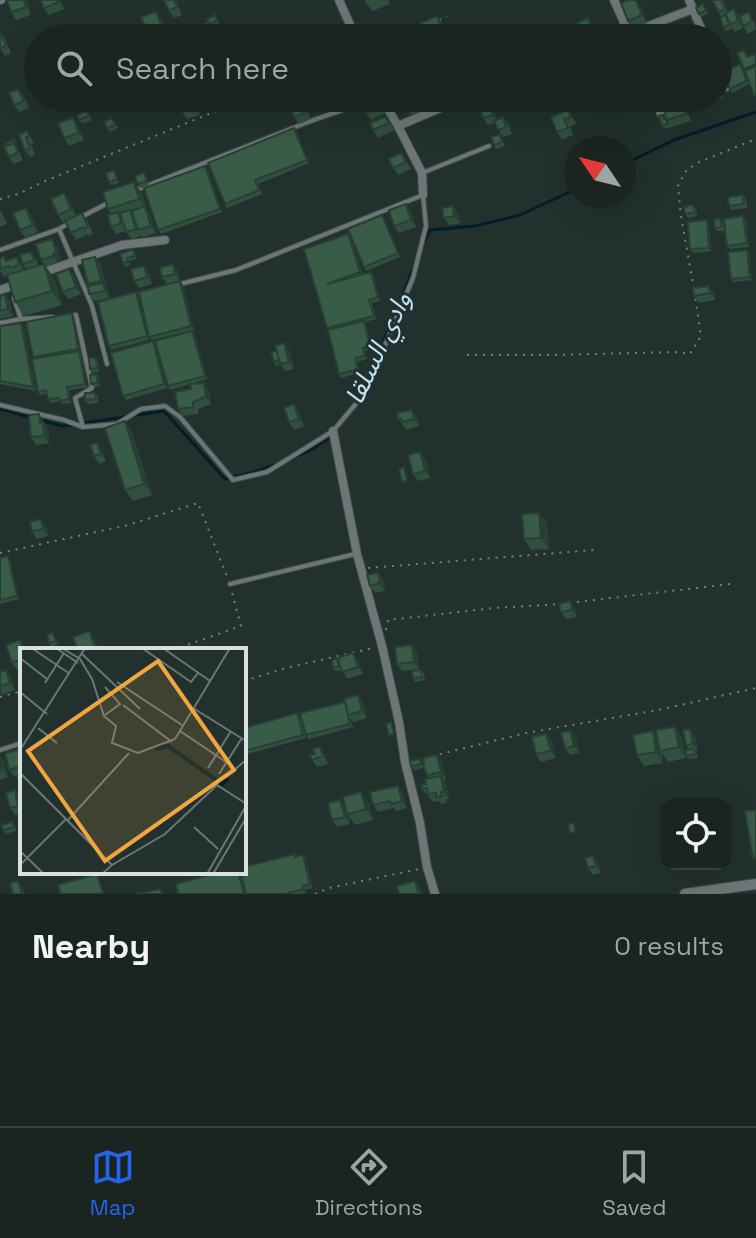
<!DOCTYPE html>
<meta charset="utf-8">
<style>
:root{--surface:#1a2522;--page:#232d2a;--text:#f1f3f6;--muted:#9fa5a5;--line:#384240;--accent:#2563eb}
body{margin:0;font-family:"Space Grotesk","Noto Sans Arabic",sans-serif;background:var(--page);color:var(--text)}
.controls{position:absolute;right:24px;bottom:24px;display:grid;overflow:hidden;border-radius:16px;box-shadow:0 8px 32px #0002}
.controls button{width:72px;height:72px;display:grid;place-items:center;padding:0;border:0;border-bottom:2px solid var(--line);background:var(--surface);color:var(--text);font:40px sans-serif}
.compass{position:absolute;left:564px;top:136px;width:72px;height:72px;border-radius:50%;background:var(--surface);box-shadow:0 8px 32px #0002;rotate:305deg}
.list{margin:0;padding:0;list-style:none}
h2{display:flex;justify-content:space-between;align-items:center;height:104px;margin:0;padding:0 32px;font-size:34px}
h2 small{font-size:26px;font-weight:400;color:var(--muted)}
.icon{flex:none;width:44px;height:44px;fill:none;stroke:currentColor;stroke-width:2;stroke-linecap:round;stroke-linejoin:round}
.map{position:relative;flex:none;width:756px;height:894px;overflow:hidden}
.search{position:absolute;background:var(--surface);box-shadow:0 8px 32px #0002;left:24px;right:24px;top:24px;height:88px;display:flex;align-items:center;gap:20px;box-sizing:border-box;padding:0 28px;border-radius:44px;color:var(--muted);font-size:30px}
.sheet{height:232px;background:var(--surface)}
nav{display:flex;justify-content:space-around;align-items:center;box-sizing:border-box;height:112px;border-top:2px solid var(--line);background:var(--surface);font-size:22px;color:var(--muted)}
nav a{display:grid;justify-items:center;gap:4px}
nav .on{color:var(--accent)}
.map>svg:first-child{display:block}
</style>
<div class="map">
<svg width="756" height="894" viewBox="0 0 756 894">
<rect width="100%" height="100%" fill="#22312e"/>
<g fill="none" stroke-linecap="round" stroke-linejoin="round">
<!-- stream -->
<g stroke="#021e2a" stroke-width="3">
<polyline points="624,164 674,140 756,112"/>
<polyline points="422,247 430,230 475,226 520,215 576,189"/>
<polyline points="359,398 363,391 413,269"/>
<polyline points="0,409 32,418"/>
<polyline points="44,421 62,426 75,425"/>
<polyline points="83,423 164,411 225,479 258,471 274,465"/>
<polyline points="292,458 309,451 331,437"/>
</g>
<!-- service casing -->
<g stroke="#3f4d4a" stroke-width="6">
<g id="service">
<polyline points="422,173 489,146"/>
<polyline points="136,190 308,122 377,98"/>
<polyline points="79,218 110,202"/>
<polyline points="59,229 92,306 107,364"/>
<polyline points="0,250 59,229 71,222"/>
<polyline points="14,298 21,319"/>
<polyline points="70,316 76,315 92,388 75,398 83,427"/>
<polyline points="0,323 21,319 53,317"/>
<polyline points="0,405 64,420 83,427 117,424 141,409 165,406 180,417 233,480 267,472 333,431 365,393 413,278 426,226 423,195 236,270 180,284"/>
<polyline points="230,584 355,554"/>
<polyline points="0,750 22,743"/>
</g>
</g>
<!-- minor casing -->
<g stroke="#3f4d4a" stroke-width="10">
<g id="minor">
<polyline points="0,0 1,0"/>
<polyline points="339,0 356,38"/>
<polyline points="614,0 630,36"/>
<polyline points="689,0 705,38"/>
<polyline points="617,38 693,9"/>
<polyline points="718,68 726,87"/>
<polyline points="381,98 398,126 422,173 423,195"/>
<polyline points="655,98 661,114"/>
<polyline points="398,126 464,98"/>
<polyline points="41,273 122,245 165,240"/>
<polyline points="0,290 18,284"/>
<polyline points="333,431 357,554 382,646 399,722 405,762 420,823 427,867 435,894"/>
</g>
</g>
<!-- tertiary casing -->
<g stroke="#3f4d4a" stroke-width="12">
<polyline id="tertiary" points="685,894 756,884"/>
</g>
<!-- path -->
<g stroke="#73807d" stroke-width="2" stroke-dasharray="2 6" stroke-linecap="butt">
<polyline points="439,20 447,17"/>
<polyline points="397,38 422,27"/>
<polyline points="0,199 18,194 45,181 248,98"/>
<polyline points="694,289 681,216 678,186 685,172 697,163 756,139"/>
<polyline points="467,355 553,355 675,352 690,354 701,336 695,296"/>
<polyline points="0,553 128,525 198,503 228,579"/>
<polyline points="368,568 594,550"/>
<polyline points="569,603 730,584"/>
<polyline points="386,630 388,620 494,608 562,604"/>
<polyline points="173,650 241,626 231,589"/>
<polyline points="244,681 286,668 373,648"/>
<polyline points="0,697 22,691"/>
<polyline points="432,756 526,733 658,710 756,688"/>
<polyline points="315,894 329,888 419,869"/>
</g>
<!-- service -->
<use href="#service" stroke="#6d7576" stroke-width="4"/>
<!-- minor -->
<use href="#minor" stroke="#6d7576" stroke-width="8"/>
<!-- tertiary -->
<use href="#tertiary" stroke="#6d7576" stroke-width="10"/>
</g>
<!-- wall -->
<g fill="#314f3f">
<polygon points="60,0 64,9 49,15 44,8"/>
<polygon points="164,0 176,0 182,15 174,18 169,11"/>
<polygon points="364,0 388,0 390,4 372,11"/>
<polygon points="713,0 723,0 728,12 734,9 739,16 743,28 735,32 730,25 732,29 726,31 723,27 721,17"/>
<polygon points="27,2 31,15 16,20 11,12"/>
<polygon points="640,5 647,23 633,28 628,21"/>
<polygon points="706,8 708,14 701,17 699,14"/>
<polygon points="215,15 220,25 212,28 216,38 196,38 208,22"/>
<polygon points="161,19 167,34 156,38 151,38 147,32"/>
<polygon points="754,20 756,29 748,34 743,26"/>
<polygon points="0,32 5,39 11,53 5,56 0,48"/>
<polygon points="743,68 749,84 732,93 730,89"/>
<polygon points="38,79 38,88 34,90 31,86"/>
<polygon points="718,85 723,98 711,103 708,98 718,98"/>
<polygon points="18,89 24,96 29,108 19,112 14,105"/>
<polygon points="209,98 223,98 224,102 212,107 209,104"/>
<polygon points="312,98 353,98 318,111"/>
<polygon points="401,98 429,98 433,106 411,115"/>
<polygon points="571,98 585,98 586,101 576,105"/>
<polygon points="675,99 681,108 688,114 691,121 671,127 670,126 671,127 664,129 662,126 665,118 665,113"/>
<polygon points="378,100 386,113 371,120 366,113"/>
<polygon points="491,103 497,119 503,117 508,124 512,134 503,137 495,123 488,125 483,118"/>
<polygon points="197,104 200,115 187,119 182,112"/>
<polygon points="305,105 311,119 299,124 294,117"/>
<polygon points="87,111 92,120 82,124 79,120"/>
<polygon points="386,116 394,130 378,138 373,130"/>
<polygon points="551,117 573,117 576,124 570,127 573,135 562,140 557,132"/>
<polygon points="73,118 78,125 84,140 69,146 64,138"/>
<polygon points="112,118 118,128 110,132 107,128"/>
<polygon points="294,128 309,163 258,184 262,194 227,208 225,204"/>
<polygon points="27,131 34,143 31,144 35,155 30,157 25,150"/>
<polygon points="500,134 505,146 496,149 494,145"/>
<polygon points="14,140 23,160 14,164 9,157"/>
<polygon points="401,153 411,169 398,175 393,168"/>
<polygon points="208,170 222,212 161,234 158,230"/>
<polygon points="116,174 119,183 111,185 109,182"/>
<polygon points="146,177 149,185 140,188 138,184"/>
<polygon points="142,193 146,207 150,214 156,233 143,237 140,233 141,236 131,239 126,231 116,234 111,227 112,214 108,209"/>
<polygon points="743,195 746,199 747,208 731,210 729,206"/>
<polygon points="69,200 76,216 87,220 93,234 89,236 88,234 76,240 65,222 63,222 58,215"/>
<polygon points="406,204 411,212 416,227 399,233 394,226"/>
<polygon points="26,208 31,215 38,232 25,238 20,230"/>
<polygon points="696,208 697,216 688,218 685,214"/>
<polygon points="0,209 7,224 0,227"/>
<polygon points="458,213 460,223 449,225 444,218"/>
<polygon points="382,215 400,257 366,271 364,267"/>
<polygon points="743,216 746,219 749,247 730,249 727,246"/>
<polygon points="723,222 724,231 717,231 715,228"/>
<polygon points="709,224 711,251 693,253 690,249"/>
<polygon points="351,238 363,275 371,272 374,276 380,301 372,303 376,319 365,322 373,349 365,351 367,359 357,362 360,373 341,378 339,374 329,330 304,249"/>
<polygon points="57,246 61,258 58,263 46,267 41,260"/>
<polygon points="747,250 749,254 752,280 734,282 731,279"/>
<polygon points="31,252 36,259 39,266 54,278 62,305 24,316 15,302 7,276 4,277 0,271 0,258 4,257 7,260 17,257 24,270 26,269 23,264"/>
<polygon points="135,252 137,259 129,261 130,265 125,267 123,263 120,254"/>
<polygon points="95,257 100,264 110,298 94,301 89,294 88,284"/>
<polygon points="173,264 178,272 180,281 170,284 183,285 194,330 152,340 149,337 167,285 162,277"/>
<polygon points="69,269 74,276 81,294 68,299 63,292"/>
<polygon points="149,273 152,284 139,288 134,281"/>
<polygon points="709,286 714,293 715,300 699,303 694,296"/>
<polygon points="136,292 138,296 149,340 111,350 109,346"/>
<polygon points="5,295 10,302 13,316 0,319 0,296"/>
<polygon points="72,313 74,317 87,387 69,390 71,403 62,404 60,401 51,403 48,399 47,394 40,395 38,392 34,359 33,357"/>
<polygon points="0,326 24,327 36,391 0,384"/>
<polygon points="192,331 195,334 207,379 170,390 168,386"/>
<polygon points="153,341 155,345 167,388 126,400 123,396"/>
<polygon points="284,343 289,350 294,369 285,371 280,364 276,366 274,362 277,351"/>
<polygon points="98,361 99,372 92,373 90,369"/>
<polygon points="96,374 99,378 100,387 94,387 91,384"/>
<polygon points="209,390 211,404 198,409 198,414 183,416 178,409"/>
<polygon points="95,393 98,396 98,403 88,404 85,400"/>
<polygon points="412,410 417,417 419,426 407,430 398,419"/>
<polygon points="299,412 304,426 294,430 289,422"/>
<polygon points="39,414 48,429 49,443 36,445 31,437"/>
<polygon points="132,432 152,495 133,501 125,490"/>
<polygon points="97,443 102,450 106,461 99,464 94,456"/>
<polygon points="425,459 430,478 418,481 413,474"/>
<polygon points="539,513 547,523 549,549 531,550 524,539"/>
<polygon points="41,519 46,526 48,536 37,539 32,531"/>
<polygon points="8,556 10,560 19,599 0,604 0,558"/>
<polygon points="378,573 383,580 385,591 375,593 370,586"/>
<polygon points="570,601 575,609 577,617 566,619 561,612"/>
<polygon points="56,637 58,644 52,647 49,643"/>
<polygon points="20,640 26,650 22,650 22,668 17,670 12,663 6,645"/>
<polygon points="412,645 417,652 419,669 402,671 397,664"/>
<polygon points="358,660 363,674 347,679 342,670 336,671 333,668"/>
<polygon points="421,670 424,673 425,680 415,682 413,678"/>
<polygon points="0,672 11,677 15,690 1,695"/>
<polygon points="363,702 367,718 353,722 350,717 353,727 309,739 306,735"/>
<polygon points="300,717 306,738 244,755 244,728"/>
<polygon points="675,727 682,738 686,758 668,762 662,753 663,763 644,766 637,755 653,731 658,739"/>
<polygon points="570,731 576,738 579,753 570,755 565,748"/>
<polygon points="546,734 551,741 556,758 541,762 536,754"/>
<polygon points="695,736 698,751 696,751 698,758 689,759 686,756 689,750 686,745"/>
<polygon points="22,749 22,786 17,776 14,777 9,770"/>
<polygon points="325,754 328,764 317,767 312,760"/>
<polygon points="0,756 4,761 8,777 0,780"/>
<polygon points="420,759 423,768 414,770 411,766"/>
<polygon points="442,762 446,779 444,780 446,783 449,799 446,799 447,803 441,804 439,801 433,802 422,789 429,778 427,775"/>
<polygon points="403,793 407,808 396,811 394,808 378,812 373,805"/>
<polygon points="20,798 22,814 15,815 10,808"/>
<polygon points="340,800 345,807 350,824 337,827 332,820"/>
<polygon points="369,803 373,820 355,825 347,814"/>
<polygon points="15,826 16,831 6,834 3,830"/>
<polygon points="295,854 296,856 303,855 306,858 313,888 305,890 306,893 302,894 246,894"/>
<polygon points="593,856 598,863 601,873 593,875 588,868"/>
</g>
<!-- shaded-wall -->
<g fill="#284033">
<polygon points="24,0 27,2 31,15 26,7"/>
<polygon points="636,0 640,5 647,23 642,15"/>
<polygon points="734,9 739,16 743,28 738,21"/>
<polygon points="156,12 161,19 167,34 162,27"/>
<polygon points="437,16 445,27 449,38 446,38"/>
<polygon points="588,18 593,26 598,38 594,34"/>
<polygon points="192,98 197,104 200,115 195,107"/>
<polygon points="488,98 491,103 498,122 493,115"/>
<polygon points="73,118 78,125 84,140 79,133"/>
<polygon points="205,166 208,170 222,212 220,209"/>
<polygon points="134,182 142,193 146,207 150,214 156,233 151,226 146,209 139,199"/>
<polygon points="64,193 69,200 76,217 71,209"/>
<polygon points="406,204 411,212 416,227 411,220"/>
<polygon points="453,206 458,213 460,223 454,216"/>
<polygon points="26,208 31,215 38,232 33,225"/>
<polygon points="743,216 746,219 749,247 747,243"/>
<polygon points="707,220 709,224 711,251 709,248"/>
<polygon points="348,234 351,238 363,276 360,272"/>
<polygon points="52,239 57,246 61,258 58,263 53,256"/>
<polygon points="747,250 749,254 752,280 750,277"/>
<polygon points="95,257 100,264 110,298 105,291 104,285 101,281"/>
<polygon points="44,264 54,278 62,305 52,291"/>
<polygon points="173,264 178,272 180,281 175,274"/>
<polygon points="144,266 149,273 152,284 147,277"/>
<polygon points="69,269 74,276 81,294 76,287"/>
<polygon points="371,272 374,276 380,301 378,297"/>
<polygon points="180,281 183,285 194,330 191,326"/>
<polygon points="709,286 714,293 715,300 710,293"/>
<polygon points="136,292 138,296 149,340 147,336"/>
<polygon points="5,295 10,302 13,316 8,309"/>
<polygon points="72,313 74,317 81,352 78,349"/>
<polygon points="364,321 366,324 373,349 370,346"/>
<polygon points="21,323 24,327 36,391 33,387"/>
<polygon points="192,331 195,334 207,379 205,376"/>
<polygon points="153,341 155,345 167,388 164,384"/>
<polygon points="284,343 289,350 294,369 289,362"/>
<polygon points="79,351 82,355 87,387 85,384"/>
<polygon points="204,383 209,390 211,404 206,397"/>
<polygon points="294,404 299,412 304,426 299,419"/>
<polygon points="412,410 417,417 419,426 414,419"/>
<polygon points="39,414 48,429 49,443 44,436 40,423"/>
<polygon points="125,421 132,432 152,495 144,484"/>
<polygon points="97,443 102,450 106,461 101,454"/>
<polygon points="420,452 425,459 430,478 425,471"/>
<polygon points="539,513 547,523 549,549 541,538"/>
<polygon points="41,519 46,526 48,536 43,529"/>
<polygon points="8,556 10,560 19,599 17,596"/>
<polygon points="378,573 383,580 385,591 380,583"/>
<polygon points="570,601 575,609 577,617 572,610"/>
<polygon points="89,631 94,638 99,650 95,647"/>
<polygon points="412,645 417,652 419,669 414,662"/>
<polygon points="353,653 358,660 363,674 358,667"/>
<polygon points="6,670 11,677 15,690 10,683"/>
<polygon points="358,695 363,702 367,718 362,711"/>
<polygon points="675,727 682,738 686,758 679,747"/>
<polygon points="690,729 695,736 698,751 693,744"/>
<polygon points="570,731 576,738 579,753 574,746"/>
<polygon points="653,731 660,742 660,751 663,763 656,752"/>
<polygon points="546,734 551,741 556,758 551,751"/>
<polygon points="320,747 325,754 328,764 323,756"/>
<polygon points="437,755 442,762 446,779 441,772"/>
<polygon points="0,756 4,761 8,777 3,770"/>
<polygon points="441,776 446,783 449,799 444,792"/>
<polygon points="398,786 403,793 407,808 402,801"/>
<polygon points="15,790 20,798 22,811 18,806"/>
<polygon points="361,792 369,803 373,820 366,809"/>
<polygon points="340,800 345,807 350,824 345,817"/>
<polygon points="303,855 306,858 313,888 310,884"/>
<polygon points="593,856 598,863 601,873 596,866"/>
<polygon points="238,872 240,872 246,894 244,894"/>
<polygon points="18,881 23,888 25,894 22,894"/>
<polygon points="415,881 420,888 422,894 419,894"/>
</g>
<!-- building -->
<g fill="#395c49" stroke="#284033" stroke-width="2">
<polygon points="7,0 24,0 26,7 11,12"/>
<polygon points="41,0 58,0 59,2 44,8"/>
<polygon points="164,0 174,0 177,7 169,11"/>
<polygon points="629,0 636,0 642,15 628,21 621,3"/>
<polygon points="713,0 721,0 725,9 718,12"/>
<polygon points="703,4 706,10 699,14 696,8"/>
<polygon points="734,9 738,21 730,24 725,13"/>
<polygon points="156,12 162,27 147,32 141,17"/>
<polygon points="749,12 752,21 743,26 740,16"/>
<polygon points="215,15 217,21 209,24 207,19"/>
<polygon points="726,15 729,25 723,27 720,17"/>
<polygon points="437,16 446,38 427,38 421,23"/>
<polygon points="588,18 594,34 584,38 578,38 574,25"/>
<polygon points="208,22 214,37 196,38 192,28"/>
<polygon points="0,32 6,46 0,48"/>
<polygon points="744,50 747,57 755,54 756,64 744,69 737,53"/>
<polygon points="740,64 747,81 730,89 721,72"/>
<polygon points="756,66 756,94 754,95 745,71"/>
<polygon points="35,75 38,83 31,86 28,78"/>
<polygon points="18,89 24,101 14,105 9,93"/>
<polygon points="187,98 192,98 195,107 182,112 178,101"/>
<polygon points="209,98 222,98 209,104 207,99"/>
<polygon points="300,98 306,112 294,117 288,103"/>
<polygon points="312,98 341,98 316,108"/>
<polygon points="401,98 418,98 404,104"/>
<polygon points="481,98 487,98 493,115 483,118 477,100"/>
<polygon points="543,98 549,98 550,102 545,104"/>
<polygon points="595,98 600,98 603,103 598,105"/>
<polygon points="675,99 678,108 683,107 686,114 666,120 663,102"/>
<polygon points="378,100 381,106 366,113 363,106"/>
<polygon points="568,110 571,117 564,119 568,128 557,132 551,117"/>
<polygon points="87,111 89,116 79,120 77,115"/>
<polygon points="663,115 664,119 666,119 668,124 662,126 659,116"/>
<polygon points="386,116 389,123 373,130 370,123"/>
<polygon points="503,117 506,127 498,130 494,121"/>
<polygon points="73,118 79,133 64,138 58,123"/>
<polygon points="112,118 115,125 107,128 104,122"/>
<polygon points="294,128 307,160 255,180 259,190 225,204 208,163"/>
<polygon points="27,131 29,136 26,137 30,148 25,150 19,135"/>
<polygon points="500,134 502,142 494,145 491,137"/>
<polygon points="14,140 16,145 15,145 14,143 7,146 6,143"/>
<polygon points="14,143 18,153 9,157 4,147"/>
<polygon points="401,153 406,162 393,168 389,159"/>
<polygon points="205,166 220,209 158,230 144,188"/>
<polygon points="114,170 117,179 109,182 106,173"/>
<polygon points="144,173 147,181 138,184 135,176"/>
<polygon points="134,182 139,199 108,209 103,192"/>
<polygon points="64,193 71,209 58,215 51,199"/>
<polygon points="743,195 744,204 729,206 728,197"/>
<polygon points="406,204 411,220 394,226 389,210"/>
<polygon points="693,205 695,212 685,214 684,207"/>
<polygon points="145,206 151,226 138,230 132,211"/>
<polygon points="453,206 454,216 444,218 442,208"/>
<polygon points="26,208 33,225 20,230 13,213"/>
<polygon points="130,210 136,229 126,232 120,213"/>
<polygon points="118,212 121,223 111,227 108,215"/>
<polygon points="82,213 88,227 84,229 83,227 71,233 65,221"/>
<polygon points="382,215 398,253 364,267 348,229"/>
<polygon points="743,216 747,243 727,246 724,219"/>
<polygon points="720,218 721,227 715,228 714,219"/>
<polygon points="707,220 709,248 690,249 688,222"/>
<polygon points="348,234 360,272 327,284 371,272 378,297 369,300 374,316 327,328 304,249"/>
<polygon points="52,239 56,251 53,256 41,260 36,244"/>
<polygon points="133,249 135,256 127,258 128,262 123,263 120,254"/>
<polygon points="747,250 750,277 731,279 728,252"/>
<polygon points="31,252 34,260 23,264 20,255"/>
<polygon points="4,257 6,261 17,257 19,265 10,268 9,266 0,269 0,258"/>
<polygon points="95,257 101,281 88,284 82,260"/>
<polygon points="44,264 52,291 15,302 7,275"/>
<polygon points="173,264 175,274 162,277 160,268"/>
<polygon points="144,266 147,277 134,281 131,269"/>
<polygon points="69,269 76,287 63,292 56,274"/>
<polygon points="180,281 191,326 149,337 139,292"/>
<polygon points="103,283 105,291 89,294 88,286"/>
<polygon points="709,286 710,293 694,296 693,288"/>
<polygon points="136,292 147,336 109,346 98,302"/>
<polygon points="5,295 8,309 0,311 0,296"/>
<polygon points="72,313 78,349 33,357 26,322"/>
<polygon points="364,321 370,346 363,348 365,356 355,358 358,369 339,374 328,330"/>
<polygon points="21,323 33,387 0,381 0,326"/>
<polygon points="192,331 205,376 168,386 155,341"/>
<polygon points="153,341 164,384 123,396 111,353"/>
<polygon points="284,343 289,362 280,364 275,346"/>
<polygon points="79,351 85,384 67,387 69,399 60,401 59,398 48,399 46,390 38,392 32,359"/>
<polygon points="277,351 279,360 274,362 271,352"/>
<polygon points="89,358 96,358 97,368 90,369"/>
<polygon points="96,374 98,383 91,384 90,375"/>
<polygon points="204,383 206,397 193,402 193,407 178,409 175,392 191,389 190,384"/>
<polygon points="85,393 95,393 96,399 85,400"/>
<polygon points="294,404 299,419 289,422 284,408"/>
<polygon points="412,410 414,419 402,422 401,418 398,419 397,413"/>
<polygon points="39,414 40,423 43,422 44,436 31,437 29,415"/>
<polygon points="125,421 144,484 125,490 105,428"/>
<polygon points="97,443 101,454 94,456 90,445"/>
<polygon points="420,452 425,471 413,474 408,455"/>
<polygon points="404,467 407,481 402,482 399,469"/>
<polygon points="539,513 541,538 524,539 522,514"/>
<polygon points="41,519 43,529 32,531 30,522"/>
<polygon points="8,556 17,596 0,600 0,558"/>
<polygon points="378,573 380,583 370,586 367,575"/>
<polygon points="570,601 572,610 561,612 559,604"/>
<polygon points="89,631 95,647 86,650 78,650 73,637"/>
<polygon points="53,633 56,641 49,643 47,635"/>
<polygon points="20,640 23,650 22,650 22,659 12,663 6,645"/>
<polygon points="412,645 414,662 397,664 395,647"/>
<polygon points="353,653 358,667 342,672 338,658"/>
<polygon points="337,658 339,666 333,668 332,660"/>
<polygon points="6,670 10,683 0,686 0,672"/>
<polygon points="421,670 422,677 413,678 412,671"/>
<polygon points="358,695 362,711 348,715 344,699"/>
<polygon points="345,702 350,724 306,735 300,713"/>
<polygon points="297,713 303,735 244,751 244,728"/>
<polygon points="391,722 394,734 389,735 386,724"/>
<polygon points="675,727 679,747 660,751 656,730"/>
<polygon points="690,729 693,744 686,745 683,730"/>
<polygon points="570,731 574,746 565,748 561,733"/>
<polygon points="653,731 656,752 637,755 633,735"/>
<polygon points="546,734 551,751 536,754 532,737"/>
<polygon points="320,747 323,756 312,760 310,755 315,754 313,749"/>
<polygon points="22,749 22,766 9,770 5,753"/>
<polygon points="694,749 696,754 686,756 685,750"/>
<polygon points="437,755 441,772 427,775 423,765 424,764 423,758"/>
<polygon points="0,759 3,770 0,771"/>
<polygon points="420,759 421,764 411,766 410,761"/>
<polygon points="22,774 22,782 19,783 17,776"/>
<polygon points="441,776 444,792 441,792 442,796 436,797 436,793 428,794 427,788 422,789 422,785 426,784 425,779"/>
<polygon points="398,786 402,801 391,804 390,801 373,805 370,792"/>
<polygon points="15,790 18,806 10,808 6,793"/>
<polygon points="361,792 366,809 347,814 343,797"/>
<polygon points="340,800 345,817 332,820 328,803"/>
<polygon points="756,810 756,859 753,859 745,811"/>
<polygon points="12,822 14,827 3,830 2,825"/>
<polygon points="574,823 575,832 570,833 568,824"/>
<polygon points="295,854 295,857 303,855 310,884 303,886 304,889 285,894 246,894 241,872 244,872 244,867"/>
<polygon points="593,856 596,866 588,868 585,858"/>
<polygon points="221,872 238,872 244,894 178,894 176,884"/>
<polygon points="97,874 103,893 98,894 61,894 58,885"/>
<polygon points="18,881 22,894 13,894 10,883"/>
<polygon points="415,881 419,894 399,894 397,886"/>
<polygon points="160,889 162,894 136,894"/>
</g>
<g text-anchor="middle" stroke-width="6" stroke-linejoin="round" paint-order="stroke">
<!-- water labels -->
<g font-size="26" font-style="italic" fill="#bde5f7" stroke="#22312e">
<text transform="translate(378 348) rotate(-65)" y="9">وادي السلقا</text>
</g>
</g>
<!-- overview -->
<g transform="translate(20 648)">
<rect width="226" height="226" fill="#22312e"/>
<path fill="none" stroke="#021e2a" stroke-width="4" d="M135,101L148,98L202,136L208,131"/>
<path fill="none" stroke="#6b7775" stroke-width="2" d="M36,0L58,15M42,0L60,11L72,31L84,68L96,78L92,95L118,105L155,91L210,0M122,0L171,34L178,25M143,0L190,33M13,1L50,26M62,6L120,61M0,10L27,31M97,34L162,77M25,35L44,5M0,44L27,66M103,57L152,94M173,60L226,93M85,67L100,56L85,39M18,80L37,95M160,83L206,114M0,102L65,0M188,120L211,83M0,125L92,217L82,226M199,126L222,90M206,129L226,112M48,172L109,105M174,179L198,201M0,203L24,226M0,217L46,171M92,217L145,186L197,137L225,155M187,226L226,158M193,226L226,170"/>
<path fill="#f1a640" fill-opacity="0.15" stroke="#f1a640" stroke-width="4" d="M138,13L214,122L85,213L8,103Z"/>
<rect width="226" height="226" fill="none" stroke="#d8e1df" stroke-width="4"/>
</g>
</svg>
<div class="controls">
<button><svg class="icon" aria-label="locate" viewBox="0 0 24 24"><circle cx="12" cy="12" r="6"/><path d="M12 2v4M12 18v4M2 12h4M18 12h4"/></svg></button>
</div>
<svg class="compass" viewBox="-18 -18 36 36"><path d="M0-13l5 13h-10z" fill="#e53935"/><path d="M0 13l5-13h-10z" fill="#9fa5a5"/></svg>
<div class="search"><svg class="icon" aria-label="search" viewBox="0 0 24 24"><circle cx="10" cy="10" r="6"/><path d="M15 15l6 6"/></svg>Search here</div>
</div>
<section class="sheet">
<h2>Nearby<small>0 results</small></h2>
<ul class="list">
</ul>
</section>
<nav>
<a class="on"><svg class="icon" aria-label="map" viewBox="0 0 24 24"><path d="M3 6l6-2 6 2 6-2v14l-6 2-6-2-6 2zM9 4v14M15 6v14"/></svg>Map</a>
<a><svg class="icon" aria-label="directions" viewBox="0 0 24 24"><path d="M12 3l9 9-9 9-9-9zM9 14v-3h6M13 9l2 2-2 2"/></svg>Directions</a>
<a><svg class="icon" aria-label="saved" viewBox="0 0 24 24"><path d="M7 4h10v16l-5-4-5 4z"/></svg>Saved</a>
</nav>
